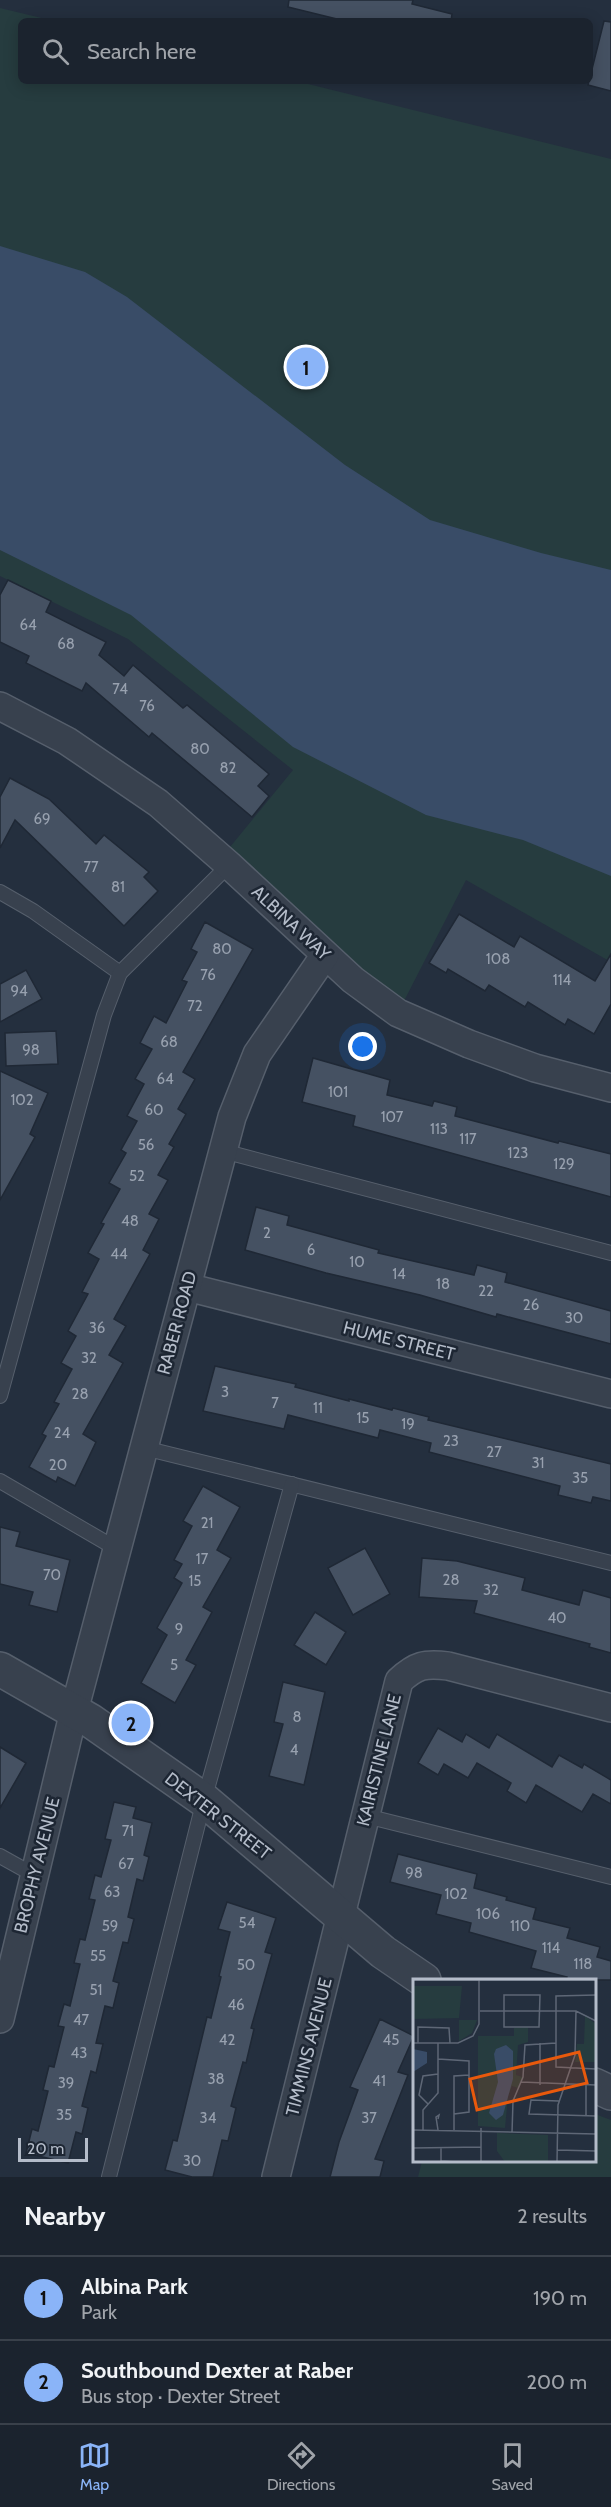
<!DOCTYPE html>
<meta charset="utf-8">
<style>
:root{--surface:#1b232e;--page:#242b36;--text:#f1f3f6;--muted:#a0a4aa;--line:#39404a;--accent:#8ab4f8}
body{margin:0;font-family:Cabin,sans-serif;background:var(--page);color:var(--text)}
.scale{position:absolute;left:18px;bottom:15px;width:70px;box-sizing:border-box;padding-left:6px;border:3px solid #b4bcc9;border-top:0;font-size:16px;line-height:21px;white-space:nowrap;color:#b4bcc9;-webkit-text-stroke:4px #1d2633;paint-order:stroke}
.you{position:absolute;left:363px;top:1047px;width:21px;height:21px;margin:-15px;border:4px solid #fff;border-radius:50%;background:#1a73e8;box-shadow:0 0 0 9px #1a73e833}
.badge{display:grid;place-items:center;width:39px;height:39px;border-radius:50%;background:var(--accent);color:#111;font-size:20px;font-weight:700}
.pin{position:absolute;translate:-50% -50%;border:3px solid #fff;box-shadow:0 2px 6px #0006}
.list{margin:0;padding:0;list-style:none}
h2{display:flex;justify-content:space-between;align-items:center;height:78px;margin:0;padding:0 24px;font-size:26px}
h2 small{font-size:20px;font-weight:400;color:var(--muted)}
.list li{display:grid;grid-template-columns:39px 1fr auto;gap:18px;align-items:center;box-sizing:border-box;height:84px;padding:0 24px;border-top:2px solid var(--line)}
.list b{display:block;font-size:22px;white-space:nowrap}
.list p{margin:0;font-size:20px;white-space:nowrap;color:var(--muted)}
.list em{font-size:20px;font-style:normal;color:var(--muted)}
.icon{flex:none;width:33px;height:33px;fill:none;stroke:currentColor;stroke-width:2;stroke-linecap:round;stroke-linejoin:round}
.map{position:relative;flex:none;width:611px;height:2177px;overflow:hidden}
.search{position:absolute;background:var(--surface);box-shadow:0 3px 15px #0003;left:18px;right:18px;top:18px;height:66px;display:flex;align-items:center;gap:15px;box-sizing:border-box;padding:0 21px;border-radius:9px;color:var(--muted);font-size:22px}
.sheet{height:246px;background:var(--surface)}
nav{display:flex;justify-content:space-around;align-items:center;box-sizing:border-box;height:84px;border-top:2px solid var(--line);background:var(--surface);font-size:16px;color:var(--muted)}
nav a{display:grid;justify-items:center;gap:3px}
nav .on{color:var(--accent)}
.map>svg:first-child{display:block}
</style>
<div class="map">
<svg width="611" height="2177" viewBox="0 0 611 2177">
<rect width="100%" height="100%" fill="#242f3e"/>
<!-- green -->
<g fill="#263c3f">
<polygon points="0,8 54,21 21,21 21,81 296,81 611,159 611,962 466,880 404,1001 362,971 221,858 293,770 128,639 0,576"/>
<polygon points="595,2114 611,2120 611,2177 418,2177 422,2161 594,2160"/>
</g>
<!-- water -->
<polygon fill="#394c67" points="0,246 85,272 127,297 345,465 430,520 541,553 611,570 611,876 523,840 426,815 293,747 131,615 0,550"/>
<!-- building -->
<g fill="#455162" stroke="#1f2835" stroke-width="1.5">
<polygon points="289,0 413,0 412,4 452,14 451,21 345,21 288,7"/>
<polygon points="604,21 611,22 611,91 588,85"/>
<polygon points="8,580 51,601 46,612 106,642 99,655 124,676 133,665 183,708 187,705 269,774 258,786 269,796 252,817 152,733 149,737 86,683 82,691 26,663 29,656 0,642 0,595"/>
<polygon points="10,778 49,799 96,844 104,835 149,872 144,877 158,891 124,926 15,820 0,848 0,797"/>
<polygon points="459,914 514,947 520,936 595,981 611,954 611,1004 594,1034 568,1019 565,1025 528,1002 525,1007 489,985 485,991 448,969 446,973 429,963"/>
<polygon points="205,922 253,949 183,1072 195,1079 178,1109 186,1114 169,1144 174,1147 158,1175 168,1180 149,1214 159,1219 143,1250 150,1254 114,1319 126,1326 109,1355 123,1363 83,1434 96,1442 75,1486 58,1477 56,1482 29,1467 46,1436 42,1434 59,1404 54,1402 72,1369 61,1363 76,1336 68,1331 88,1294 82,1292 99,1259 88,1253 104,1224 101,1223 120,1189 109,1183 126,1153 121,1150 137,1121 127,1116 144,1084 135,1079 152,1049 140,1043 154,1016 166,1023 187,982 182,980 197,952 191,949"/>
<polygon points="26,970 42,999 0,1022 0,984"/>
<polygon points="56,1031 58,1064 6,1066 5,1033"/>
<polygon points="313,1058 390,1080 387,1095 432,1106 434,1101 457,1107 455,1116 558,1143 559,1141 611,1154 611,1197 353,1126 355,1116 302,1102"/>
<polygon points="0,1071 48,1093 30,1134 35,1137 0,1200"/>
<polygon points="256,1207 289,1216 287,1225 379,1250 378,1253 474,1275 477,1265 507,1273 505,1282 611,1311 611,1344 497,1314 496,1317 420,1295 326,1273 245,1250"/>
<polygon points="215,1366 296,1384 295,1387 349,1401 349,1399 392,1410 393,1408 429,1417 428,1420 611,1464 611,1501 593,1497 591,1503 558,1495 560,1486 429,1452 431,1443 380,1430 378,1438 288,1415 284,1429 203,1411"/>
<polygon points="203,1486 240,1507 217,1550 231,1558 203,1607 212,1612 186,1660 196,1665 175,1703 141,1683 167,1635 157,1628 182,1583 174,1578 182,1564 174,1560 192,1526 183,1521"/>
<polygon points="0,1527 20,1532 16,1546 70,1560 57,1612 29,1605 33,1592 0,1584"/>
<polygon points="365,1548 390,1594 353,1615 328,1568"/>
<polygon points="422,1558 457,1561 525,1578 522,1590 579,1605 583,1590 611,1598 611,1653 589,1647 590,1644 474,1613 477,1601 419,1597"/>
<polygon points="315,1612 346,1632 326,1665 294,1645"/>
<polygon points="283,1682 325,1692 304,1785 269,1776 283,1724 274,1722"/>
<polygon points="438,1728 462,1742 466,1734 489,1748 497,1734 552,1767 559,1755 582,1768 584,1764 611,1780 611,1804 593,1794 582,1812 536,1785 526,1803 507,1791 511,1783 477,1763 468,1778 444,1764 438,1775 418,1763"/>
<polygon points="0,1747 26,1763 0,1808"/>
<polygon points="114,1802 136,1807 133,1818 152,1823 144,1855 149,1857 143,1881 137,1879 128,1917 134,1919 128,1943 123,1942 113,1981 119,1983 113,2008 105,2006 96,2043 103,2044 96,2073 91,2071 82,2106 88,2108 82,2134 76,2132 68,2163 26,2153 32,2129 38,2131 48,2091 43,2090 49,2066 54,2067 64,2027 58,2026 64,2004 70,2006 80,1964 74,1963 80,1939 85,1940 95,1900 89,1899 95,1875 101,1877 111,1840 105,1839"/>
<polygon points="398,1854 477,1874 474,1888 507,1897 506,1900 536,1908 533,1919 570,1928 567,1938 600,1947 597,1957 611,1961 611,1980 566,1980 567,1977 531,1968 536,1951 469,1932 471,1923 436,1914 441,1895 390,1882"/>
<polygon points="227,1902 276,1918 265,1952 272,1954 251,2028 254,2029 246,2063 243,2062 231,2106 236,2108 228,2141 222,2140 213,2177 192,2177 165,2170 173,2140 177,2141 207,2017 211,2018 221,1977 219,1976 230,1932 218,1929"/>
<polygon points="380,2019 414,2036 398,2072 408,2075 375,2159 384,2161 380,2177 330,2177 339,2142 358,2090 350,2087"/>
</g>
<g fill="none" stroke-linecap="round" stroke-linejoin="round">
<!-- service casing -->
<g stroke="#565f6c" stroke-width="16">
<g id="service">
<polyline points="0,892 33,911 120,973"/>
<polyline points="223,1151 611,1253"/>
<polyline points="0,1396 104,1015 120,973 229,865"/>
<polyline points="144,1448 611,1563"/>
<polyline points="0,1481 117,1549"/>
<polyline points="366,1816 611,1877"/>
<polyline points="0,1856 34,1875"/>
<polyline points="109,2177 204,1800 292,1484"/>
</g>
</g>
<!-- minor casing -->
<g stroke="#565f6c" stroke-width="30">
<g id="minor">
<polyline points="0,706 67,741 158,803 229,865 353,980 398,1013 469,1044 535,1068 611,1088"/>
<polyline points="187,1287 611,1394"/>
<polyline points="0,2019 74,1711 232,1117 257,1054 325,955"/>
<path d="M276,2177L399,1681C416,1665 425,1663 448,1666L611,1708"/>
</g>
</g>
<!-- tertiary casing -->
<g stroke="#565f6c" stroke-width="36">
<g id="tertiary">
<polyline points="0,1669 91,1721 204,1800 383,1952 424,1980"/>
<polyline points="594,2085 611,2093"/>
</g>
</g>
<!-- service -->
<use href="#service" stroke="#38414e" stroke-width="14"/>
<!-- minor -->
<use href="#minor" stroke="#38414e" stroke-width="27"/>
<!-- tertiary -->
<use href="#tertiary" stroke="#38414e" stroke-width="33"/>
</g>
<g text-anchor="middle" stroke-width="5" stroke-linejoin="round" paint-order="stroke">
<!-- number labels -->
<g font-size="15" fill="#98a1af">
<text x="28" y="630">64</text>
<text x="66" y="649">68</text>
<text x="120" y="694">74</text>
<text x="147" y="711">76</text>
<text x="200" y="754">80</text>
<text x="228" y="773">82</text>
<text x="42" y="824">69</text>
<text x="91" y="872">77</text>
<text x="118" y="892">81</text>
<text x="222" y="954">80</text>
<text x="498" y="964">108</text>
<text x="208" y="980">76</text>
<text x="562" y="985">114</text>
<text x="19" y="996">94</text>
<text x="195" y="1011">72</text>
<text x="169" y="1047">68</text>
<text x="31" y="1055">98</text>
<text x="165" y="1084">64</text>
<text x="338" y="1097">101</text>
<text x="22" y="1105">102</text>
<text x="154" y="1115">60</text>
<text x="392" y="1122">107</text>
<text x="439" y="1134">113</text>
<text x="468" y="1144">117</text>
<text x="146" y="1150">56</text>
<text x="518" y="1158">123</text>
<text x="564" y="1169">129</text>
<text x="137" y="1181">52</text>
<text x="130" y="1226">48</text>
<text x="267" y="1238">2</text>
<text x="311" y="1255">6</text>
<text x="119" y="1259">44</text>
<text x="357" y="1267">10</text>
<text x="399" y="1279">14</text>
<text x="443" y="1289">18</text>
<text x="486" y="1296">22</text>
<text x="531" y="1310">26</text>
<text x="574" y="1323">30</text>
<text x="97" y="1333">36</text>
<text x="89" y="1363">32</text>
<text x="225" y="1397">3</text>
<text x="80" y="1399">28</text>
<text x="275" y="1408">7</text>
<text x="318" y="1413">11</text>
<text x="363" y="1423">15</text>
<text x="408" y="1429">19</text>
<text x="62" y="1438">24</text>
<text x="451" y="1446">23</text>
<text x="494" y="1457">27</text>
<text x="538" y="1468">31</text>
<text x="58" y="1470">20</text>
<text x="580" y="1483">35</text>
<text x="207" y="1528">21</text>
<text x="202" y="1564">17</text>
<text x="52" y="1580">70</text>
<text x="451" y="1585">28</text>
<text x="195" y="1586">15</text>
<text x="491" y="1595">32</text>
<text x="557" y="1623">40</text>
<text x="179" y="1634">9</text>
<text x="174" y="1670">5</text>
<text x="297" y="1722">8</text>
<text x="294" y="1755">4</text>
<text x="128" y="1836">71</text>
<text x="126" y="1869">67</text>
<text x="414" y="1878">98</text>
<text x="112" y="1897">63</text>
<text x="456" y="1899">102</text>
<text x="488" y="1919">106</text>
<text x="247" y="1928">54</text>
<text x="110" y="1931">59</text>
<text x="520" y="1931">110</text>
<text x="551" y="1953">114</text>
<text x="98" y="1961">55</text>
<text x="583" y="1969">118</text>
<text x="246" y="1970">50</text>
<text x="96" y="1995">51</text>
<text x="236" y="2010">46</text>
<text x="81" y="2025">47</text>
<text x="227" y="2045">42</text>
<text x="391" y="2045">45</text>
<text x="79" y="2058">43</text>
<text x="216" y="2084">38</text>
<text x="379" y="2086">41</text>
<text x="66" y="2088">39</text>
<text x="64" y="2120">35</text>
<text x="208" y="2123">34</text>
<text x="369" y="2123">37</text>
<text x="192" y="2166">30</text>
</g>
<!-- street labels -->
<g font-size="18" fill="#b4bcc9" stroke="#1d2633">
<text transform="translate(291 923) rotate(43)" y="6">ALBINA WAY</text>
<text transform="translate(177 1323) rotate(-75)" y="6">RABER ROAD</text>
<text transform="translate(399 1341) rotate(14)" y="6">HUME STREET</text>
<text transform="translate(379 1760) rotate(-76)" y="6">KAIRISTINE LANE</text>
<text transform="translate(218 1816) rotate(38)" y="6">DEXTER STREET</text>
<text transform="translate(37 1865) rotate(-76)" y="6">BROPHY AVENUE</text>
<text transform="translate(309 2047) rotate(-76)" y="6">TIMMINS AVENUE</text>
</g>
</g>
<!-- overview -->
<g transform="translate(413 1979)">
<rect width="183" height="183" fill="#242f3e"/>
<path d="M0,7H49L46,39L1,40ZM172,37L183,45V83H162L164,65H171ZM46,41H64L59,54L46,62ZM115,48V63L105,66L103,96L110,98L105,109L99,107L95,117L92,149L65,147V57H101V49ZM84,154L135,156V183H92L84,172Z" fill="#263c3f"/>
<path d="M93,66L100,72V100L90,136L83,141L76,134L85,103L81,75L83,70ZM0,70L14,73V84L0,93Z" fill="#394c67"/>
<path fill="none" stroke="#5e6776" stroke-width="1.5" d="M0,1H183M91,16H127L126,48H91ZM183,16L143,17V88L183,90M67,32H163L183,42M0,64H45L60,57L66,45V0M5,64V48L36,49L37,64M25,80L56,82V133L41,135M108,103L183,106M127,106V64M173,106V137M146,122L118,121L116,135L183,137M15,125L6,116L10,97L25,95M0,151L183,155M10,151V131L25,114V64M25,151L23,138L26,136L25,140M41,151V97L56,96M99,154L100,122L110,98L112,66L143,64M28,168V182L43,183M0,169L68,168M144,171L183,172M68,183V149M144,183L145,126L162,76L163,32"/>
<path fill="#e8590c" fill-opacity="0.15" stroke="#e8590c" stroke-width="3" d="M166,73L174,104L64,131L57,100Z"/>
<rect width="183" height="183" fill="none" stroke="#b4bcc9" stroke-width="3"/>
</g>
</svg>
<div class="scale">20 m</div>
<div class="you"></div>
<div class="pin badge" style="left:306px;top:367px">1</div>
<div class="pin badge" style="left:131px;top:1723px">2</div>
<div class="search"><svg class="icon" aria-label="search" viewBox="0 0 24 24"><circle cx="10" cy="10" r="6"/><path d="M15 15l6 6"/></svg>Search here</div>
</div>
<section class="sheet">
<h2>Nearby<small>2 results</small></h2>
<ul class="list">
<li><span class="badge">1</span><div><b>Albina Park</b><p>Park</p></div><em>190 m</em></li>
<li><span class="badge">2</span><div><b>Southbound Dexter at Raber</b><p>Bus stop · Dexter Street</p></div><em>200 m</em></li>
</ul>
</section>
<nav>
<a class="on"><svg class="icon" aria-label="map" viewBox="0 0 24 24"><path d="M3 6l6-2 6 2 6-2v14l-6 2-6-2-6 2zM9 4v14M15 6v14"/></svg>Map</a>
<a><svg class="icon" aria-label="directions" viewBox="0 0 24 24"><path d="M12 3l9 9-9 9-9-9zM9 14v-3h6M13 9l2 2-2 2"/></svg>Directions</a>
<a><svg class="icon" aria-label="saved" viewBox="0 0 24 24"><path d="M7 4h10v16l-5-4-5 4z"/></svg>Saved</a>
</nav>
